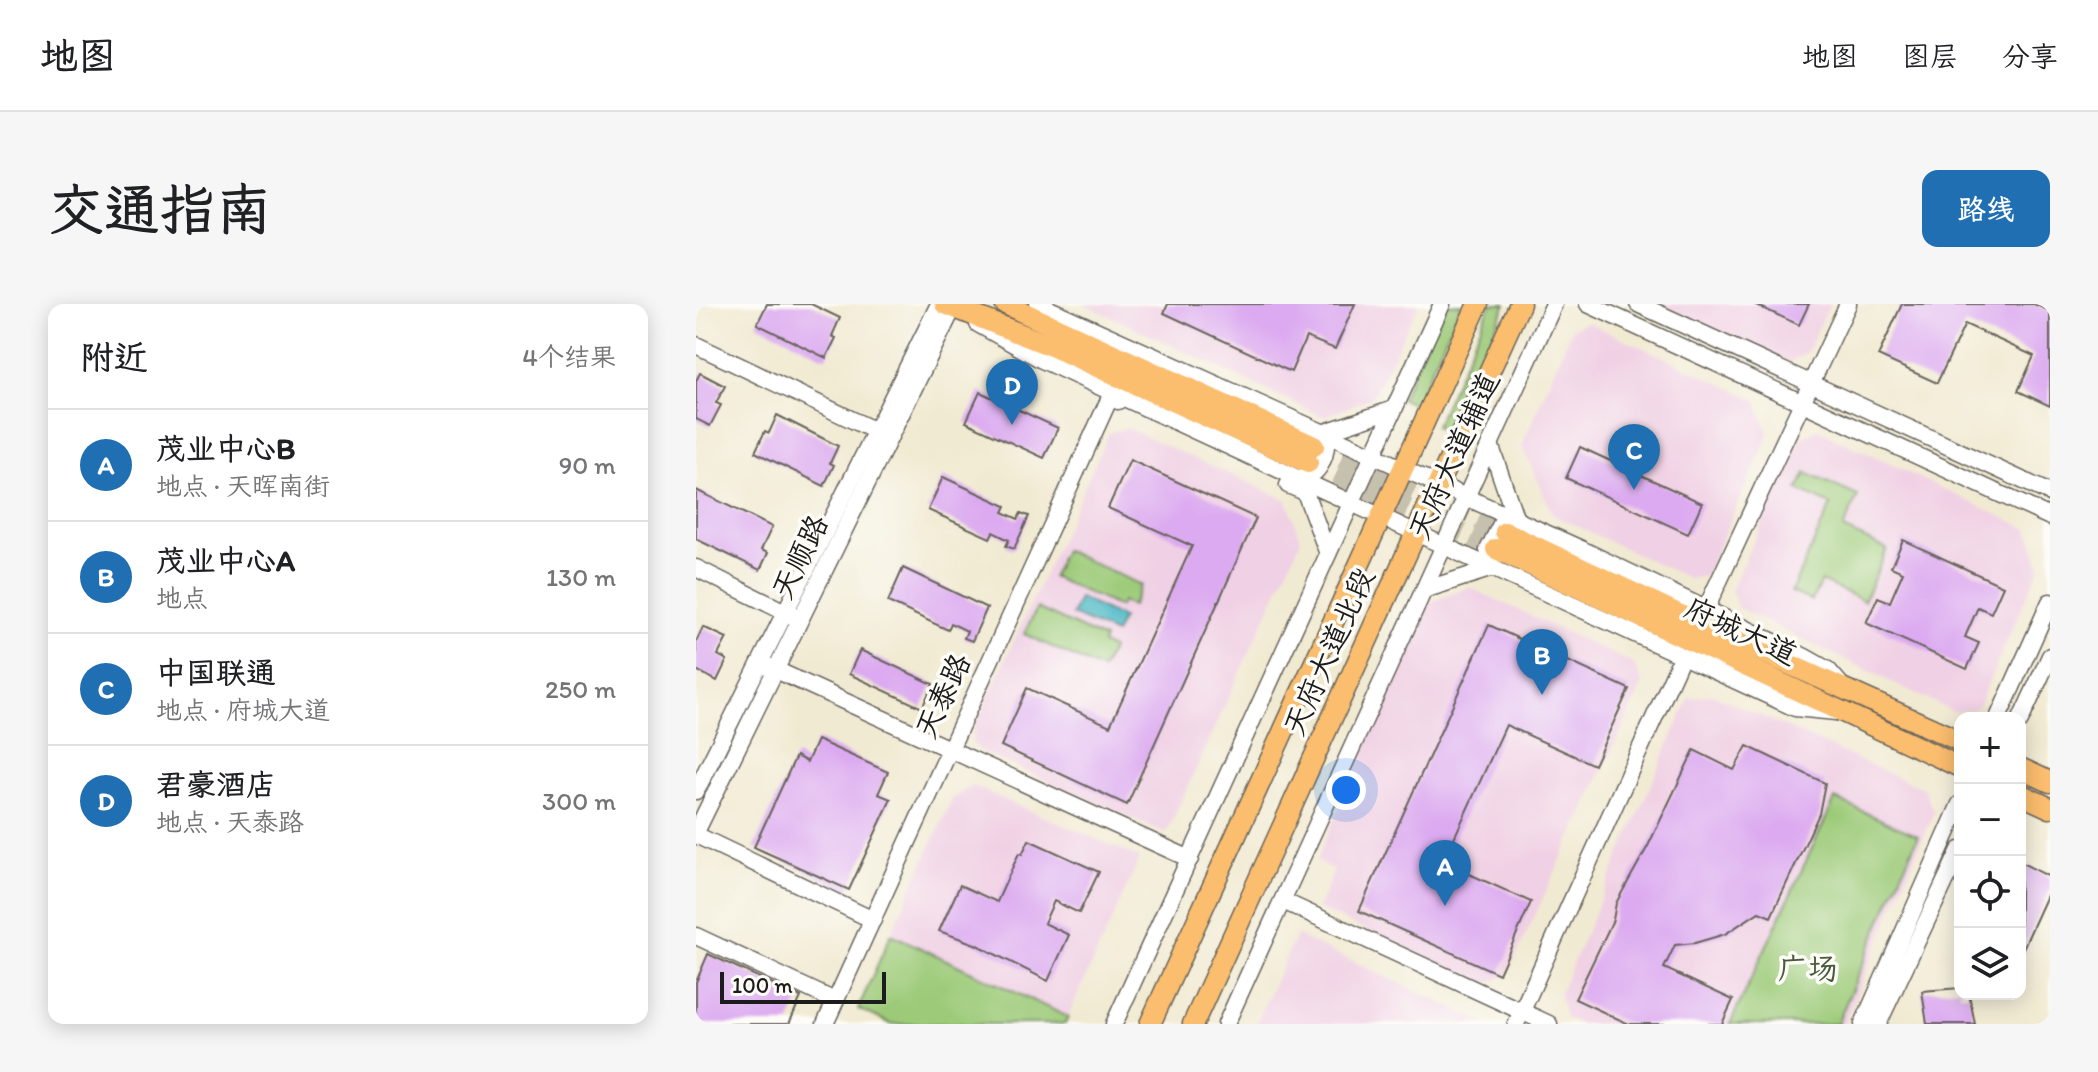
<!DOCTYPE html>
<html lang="zh">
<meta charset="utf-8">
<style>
:root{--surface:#fff;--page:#f6f6f6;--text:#202124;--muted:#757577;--line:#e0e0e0;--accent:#1f6fb2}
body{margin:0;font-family:Itim,"LXGW WenKai TC",sans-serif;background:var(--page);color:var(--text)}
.controls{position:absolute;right:24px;bottom:24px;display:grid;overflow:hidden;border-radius:16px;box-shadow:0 4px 20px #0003}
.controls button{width:72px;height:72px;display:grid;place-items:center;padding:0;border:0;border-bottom:2px solid var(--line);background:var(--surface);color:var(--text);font:40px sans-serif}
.scale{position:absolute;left:24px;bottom:20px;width:166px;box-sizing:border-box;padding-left:8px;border:4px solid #1c1c1c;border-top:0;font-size:22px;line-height:28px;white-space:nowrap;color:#1c1c1c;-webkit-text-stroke:6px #fdfcf7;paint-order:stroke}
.you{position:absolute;left:650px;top:486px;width:28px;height:28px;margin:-20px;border:6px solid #fff;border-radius:50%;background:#1a73e8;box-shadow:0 0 0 12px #1a73e833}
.badge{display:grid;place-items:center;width:52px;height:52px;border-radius:50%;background:var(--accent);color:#fff;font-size:26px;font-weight:700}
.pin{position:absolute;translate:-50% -66px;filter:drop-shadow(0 2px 4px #0008)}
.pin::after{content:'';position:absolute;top:42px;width:28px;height:24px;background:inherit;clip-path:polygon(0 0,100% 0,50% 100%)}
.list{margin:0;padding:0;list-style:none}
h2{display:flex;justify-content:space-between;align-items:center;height:104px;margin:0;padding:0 32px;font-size:34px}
h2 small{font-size:26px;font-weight:400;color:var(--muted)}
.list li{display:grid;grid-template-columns:52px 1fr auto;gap:24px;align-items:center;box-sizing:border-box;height:112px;padding:0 32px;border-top:2px solid var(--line)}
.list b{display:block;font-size:30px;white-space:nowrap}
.list p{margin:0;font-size:26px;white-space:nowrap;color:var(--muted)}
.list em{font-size:26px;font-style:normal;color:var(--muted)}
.icon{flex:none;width:44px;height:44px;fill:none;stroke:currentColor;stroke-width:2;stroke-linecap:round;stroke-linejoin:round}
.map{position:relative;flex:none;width:1354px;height:720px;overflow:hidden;border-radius:16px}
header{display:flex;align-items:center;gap:48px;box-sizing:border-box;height:112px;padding:0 40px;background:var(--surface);border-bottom:2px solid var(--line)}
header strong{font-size:38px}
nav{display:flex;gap:44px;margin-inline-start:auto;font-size:28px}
.intro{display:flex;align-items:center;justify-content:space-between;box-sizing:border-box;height:192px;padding:0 48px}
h1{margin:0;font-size:56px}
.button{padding:20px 36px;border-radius:16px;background:var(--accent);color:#fff;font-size:28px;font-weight:700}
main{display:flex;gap:48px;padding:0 48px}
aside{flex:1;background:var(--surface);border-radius:16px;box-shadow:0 4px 20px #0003}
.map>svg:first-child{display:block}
</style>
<header>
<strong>地图</strong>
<nav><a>地图</a><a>图层</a><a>分享</a></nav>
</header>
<div class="intro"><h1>交通指南</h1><a class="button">路线</a></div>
<main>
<aside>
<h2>附近<small>4个结果</small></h2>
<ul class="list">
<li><span class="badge">A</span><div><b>茂业中心B</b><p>地点 · 天晖南街</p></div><em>90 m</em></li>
<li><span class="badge">B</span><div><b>茂业中心A</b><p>地点</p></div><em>130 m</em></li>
<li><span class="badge">C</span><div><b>中国联通</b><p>地点 · 府城大道</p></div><em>250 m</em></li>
<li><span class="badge">D</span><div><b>君豪酒店</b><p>地点 · 天泰路</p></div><em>300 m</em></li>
</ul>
</aside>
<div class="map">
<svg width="1354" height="720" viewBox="0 0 1354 720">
<rect width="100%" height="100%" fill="#fdfcf7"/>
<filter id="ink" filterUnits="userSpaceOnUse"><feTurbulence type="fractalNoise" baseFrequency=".0125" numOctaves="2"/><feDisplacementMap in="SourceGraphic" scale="16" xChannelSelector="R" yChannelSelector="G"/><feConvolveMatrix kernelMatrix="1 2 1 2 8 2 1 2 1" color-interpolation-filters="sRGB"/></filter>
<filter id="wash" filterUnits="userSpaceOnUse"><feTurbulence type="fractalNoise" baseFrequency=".006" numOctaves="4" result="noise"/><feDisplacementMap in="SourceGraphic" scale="32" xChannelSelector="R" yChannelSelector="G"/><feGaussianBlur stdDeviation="1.8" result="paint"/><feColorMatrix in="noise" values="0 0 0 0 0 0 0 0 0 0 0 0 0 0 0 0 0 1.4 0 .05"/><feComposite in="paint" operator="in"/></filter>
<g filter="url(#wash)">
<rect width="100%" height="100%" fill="#f1ead2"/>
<!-- built -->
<g fill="#f0d0e4">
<polygon points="388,0 723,0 676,93 628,113"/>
<polygon points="963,0 1134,0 1111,48 1094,58"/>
<polygon points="891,18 1060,96 1073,131 1009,272 994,275 857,211 826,142 876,24"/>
<polygon points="431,124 591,196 605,236 470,530 286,448 276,439 278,424 413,129"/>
<polygon points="1122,126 1332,225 1344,262 1281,404 1258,408 1042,304 1035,286 1105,134"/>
<polygon points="773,283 938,360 947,380 811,671 790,680 622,605 638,566 620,557 733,299"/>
<polygon points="1016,390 1228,485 1238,508 1148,720 884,720 869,713 863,690 993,394"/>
<polygon points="276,482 444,554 372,713 195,630 256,495"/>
<polygon points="600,631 791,720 560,720"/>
</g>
<!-- green -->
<g fill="#9cca78" stroke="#5c734a" stroke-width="2">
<polygon points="748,0 765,0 719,101 705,95"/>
<polygon points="795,0 810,0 752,129 739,123"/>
<polygon points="1110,169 1162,192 1147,225 1191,245 1168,297 1125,277 1116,297 1095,288 1135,201 1102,186"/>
<polygon points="368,246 445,281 436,302 426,298 423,303 356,273"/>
<polygon points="341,304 408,335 406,340 416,345 406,366 328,330"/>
<polygon points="1139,495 1222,532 1141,720 1034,720"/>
<polygon points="195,630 372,713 369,720 195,720 162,705"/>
</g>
<!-- water -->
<polygon fill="#49b7c4" stroke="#326a70" stroke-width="2" points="383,294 426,314 419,330 376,311"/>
<g id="blocks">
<!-- building -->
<g fill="#dcaaf0">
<polygon points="71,0 115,0 144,14 136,32 140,34 130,54 61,20"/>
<polygon points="472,0 659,0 639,45 610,33 595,68 468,9"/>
<polygon points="1058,0 1113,0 1103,21"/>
<polygon points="1206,0 1338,0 1354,7 1354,102 1322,87 1338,52 1269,20 1241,79 1182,52"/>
<polygon points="4,69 29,82 20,99 25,101 14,122 0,115 0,77"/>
<polygon points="284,88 362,124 348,154 270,118"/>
<polygon points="81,111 142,142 134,159 138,161 128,182 59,148 69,127 73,129"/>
<polygon points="884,143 1006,199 992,230 870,174"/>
<polygon points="434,156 560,214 431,501 305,442 331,384 414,422 496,242 412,204"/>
<polygon points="247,173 310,202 307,208 322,215 325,209 333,212 318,245 310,242 313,236 297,228 294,234 232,206"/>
<polygon points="0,186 76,223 65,246 72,249 64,266 0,235"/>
<polygon points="1207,236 1307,282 1295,309 1282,303 1269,333 1283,339 1271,365 1170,319 1182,293 1194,298 1207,268 1195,263"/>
<polygon points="207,264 291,304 276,337 268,334 271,327 255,319 252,326 192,298"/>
<polygon points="793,321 933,385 898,461 810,421 747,558 835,598 803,670 663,607"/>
<polygon points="7,323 31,334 22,351 31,356 21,377 0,366 0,338"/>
<polygon points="164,346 237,380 226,404 153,370"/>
<polygon points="121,436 192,468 182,490 195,495 153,586 58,543 100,452 111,458"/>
<polygon points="1051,442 1129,479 1123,510 1075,613 1063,608 1029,630 999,639 979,641 968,664 1037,696 1026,720 933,720 879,695 917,616 920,599 952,542 998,446 1038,466"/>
<polygon points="333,536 403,568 383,609 358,597 348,619 373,631 352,677 279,640 243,627 264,581 301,598 323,549 326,550"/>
<polygon points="1324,558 1354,573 1354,585 1324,651"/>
<polygon points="12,650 105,693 93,720 0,720 0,678"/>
<polygon points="1264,684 1264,690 1273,690 1279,720 1231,720 1226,687"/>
</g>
</g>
</g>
<g filter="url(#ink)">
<use href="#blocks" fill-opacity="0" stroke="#67645c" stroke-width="2"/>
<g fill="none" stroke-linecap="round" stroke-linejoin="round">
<!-- major-tunnel -->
<g stroke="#c6c1ae" stroke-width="20" stroke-dasharray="20 10" stroke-linecap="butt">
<polyline points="618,142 809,228"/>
<polyline points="612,159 800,245"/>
</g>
<!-- minor casing -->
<g stroke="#67645c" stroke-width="19">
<g id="minor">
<polyline points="342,0 885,245 1109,353 1132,366 1145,381"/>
<polyline points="892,0 1354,213"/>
<polyline points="942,0 1354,189"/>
<polyline points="282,20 346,56 1099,404 1140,408"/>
<polyline points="0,41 188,131"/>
<path d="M602,174C625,174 633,148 629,128L698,105"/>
<polyline points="592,181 609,188 632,250"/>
<polyline points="0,264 99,313"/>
<polyline points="728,286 797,264 792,246 806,218 820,216 794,140"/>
<polyline points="1010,305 1152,0"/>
<polyline points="69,361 494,555"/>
<polyline points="1302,414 1354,298"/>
<polyline points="1324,417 1354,352"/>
<polyline points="0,487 243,0"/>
<polyline points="0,528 259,0"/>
<polyline points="0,531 177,616"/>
<polyline points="587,597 853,720"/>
<polyline points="0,632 139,697"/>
<polyline points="129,720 416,89 422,97"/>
<polyline points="418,720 746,0"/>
<polyline points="530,720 858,0"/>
<polyline points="820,720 986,352"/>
<polyline points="1167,720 1264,500"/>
<polyline points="1182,720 1264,546"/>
</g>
</g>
<!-- major casing -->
<g stroke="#67645c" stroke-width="23">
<g id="major">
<polyline points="249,0 355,42 612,159"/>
<polyline points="309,0 618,142"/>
<polyline points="809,228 1008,322 1264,437"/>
<polyline points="800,245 1264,463"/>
<polyline points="1324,464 1354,478"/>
<polyline points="1324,490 1354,504"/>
<polyline points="454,720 782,0"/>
<polyline points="497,720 824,0"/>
</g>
</g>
<!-- minor -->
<use href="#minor" stroke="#fff" stroke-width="16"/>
<!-- major -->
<use href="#major" stroke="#fbbd6e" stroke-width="20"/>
</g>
</g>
<g text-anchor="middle" stroke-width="7" stroke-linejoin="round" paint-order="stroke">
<!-- street labels -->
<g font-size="30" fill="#1c1c1c" stroke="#fdfcf7">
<text transform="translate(758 152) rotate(-66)" y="10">天府大道辅道</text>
<text transform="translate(104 253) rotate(-64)" y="10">天顺路</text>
<text transform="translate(1045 327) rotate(25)" y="10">府城大道</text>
<text transform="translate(633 348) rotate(-66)" y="10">天府大道北段</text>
<text transform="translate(247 392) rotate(-65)" y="10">天泰路</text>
</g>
<!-- park labels -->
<g font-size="30" fill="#49593c" stroke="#fdfcf7">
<text x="1112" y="675">广场</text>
</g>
</g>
</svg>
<div class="controls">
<button>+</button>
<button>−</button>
<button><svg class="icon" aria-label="locate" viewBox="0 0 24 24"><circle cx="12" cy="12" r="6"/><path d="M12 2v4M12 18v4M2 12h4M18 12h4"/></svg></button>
<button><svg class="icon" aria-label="layers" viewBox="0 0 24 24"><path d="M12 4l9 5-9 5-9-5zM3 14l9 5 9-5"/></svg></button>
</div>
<div class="scale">100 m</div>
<div class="you"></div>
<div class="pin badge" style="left:749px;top:602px">A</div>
<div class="pin badge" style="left:846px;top:391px">B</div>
<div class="pin badge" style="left:938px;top:186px">C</div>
<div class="pin badge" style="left:316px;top:121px">D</div>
</div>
</main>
